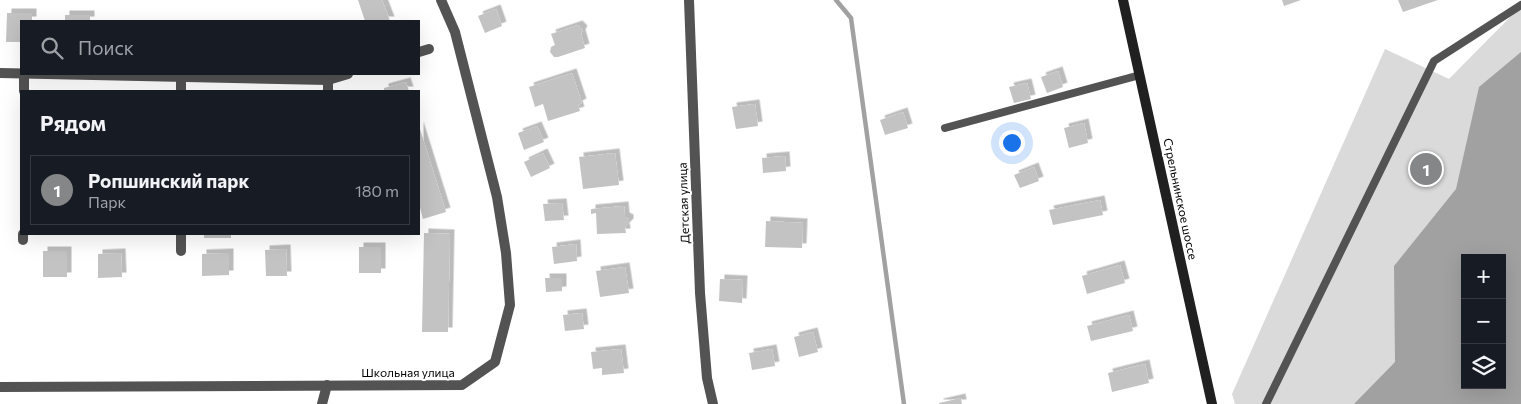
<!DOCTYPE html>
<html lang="ru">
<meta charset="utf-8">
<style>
:root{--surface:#171b24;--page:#242831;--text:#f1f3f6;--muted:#9ea1a6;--line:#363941;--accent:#858687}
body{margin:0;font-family:Commissioner,sans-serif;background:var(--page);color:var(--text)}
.controls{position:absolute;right:15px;bottom:15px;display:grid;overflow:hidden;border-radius:0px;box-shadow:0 5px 20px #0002}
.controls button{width:45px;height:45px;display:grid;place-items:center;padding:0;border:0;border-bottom:1px solid var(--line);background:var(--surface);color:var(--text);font:25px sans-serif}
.you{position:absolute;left:1011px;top:142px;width:18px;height:18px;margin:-12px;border:4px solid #fff;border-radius:50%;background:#1a73e8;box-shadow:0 0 0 8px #1a73e833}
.badge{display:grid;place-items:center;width:32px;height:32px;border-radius:50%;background:var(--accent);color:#fff;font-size:16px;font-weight:700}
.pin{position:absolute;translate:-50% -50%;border:2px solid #fff;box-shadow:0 1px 5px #0006}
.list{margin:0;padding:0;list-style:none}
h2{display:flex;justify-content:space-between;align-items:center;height:65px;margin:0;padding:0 20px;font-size:21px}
h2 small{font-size:16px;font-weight:400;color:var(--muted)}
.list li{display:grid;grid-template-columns:32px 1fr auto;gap:15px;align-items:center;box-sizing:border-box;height:70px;margin:0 10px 10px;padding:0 10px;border:1px solid var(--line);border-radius:0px}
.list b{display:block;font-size:19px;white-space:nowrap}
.list p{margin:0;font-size:16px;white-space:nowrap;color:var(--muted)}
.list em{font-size:16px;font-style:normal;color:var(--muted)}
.icon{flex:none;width:28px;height:28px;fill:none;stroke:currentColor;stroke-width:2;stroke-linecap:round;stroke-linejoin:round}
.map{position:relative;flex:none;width:1521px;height:404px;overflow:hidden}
.search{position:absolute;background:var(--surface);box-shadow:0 5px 20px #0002;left:20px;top:20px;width:400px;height:55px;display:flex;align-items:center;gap:12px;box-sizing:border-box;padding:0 18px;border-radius:0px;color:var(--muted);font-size:19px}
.panel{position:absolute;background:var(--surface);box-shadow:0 5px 20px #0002;left:20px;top:90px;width:400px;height:145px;border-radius:0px}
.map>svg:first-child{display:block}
</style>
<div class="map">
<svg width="1521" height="404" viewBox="0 0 1521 404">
<defs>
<filter id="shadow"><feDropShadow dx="4.5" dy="-4.5" stdDeviation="0" flood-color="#0004"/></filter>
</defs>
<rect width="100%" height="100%" fill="#fff"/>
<!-- green -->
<path fill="#dadada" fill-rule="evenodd" d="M1521,6V404H1235L1232,394L1385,49L1449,79ZM1465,258H1502V385H1465Z"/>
<!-- water -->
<path fill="#a1a1a1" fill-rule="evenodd" d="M1521,52V404H1354L1395,362L1394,266L1456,189L1479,87ZM1465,258H1502V385H1465Z"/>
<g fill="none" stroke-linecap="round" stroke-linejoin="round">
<!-- stream -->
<polyline stroke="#a1a1a1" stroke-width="4.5" points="836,0 851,18 904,404"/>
</g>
<!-- building -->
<g fill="#c3c3c3" filter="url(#shadow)">
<polygon points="358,0 382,0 390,21 365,21"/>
<polygon points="1282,0 1301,0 1284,6"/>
<polygon points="1398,0 1438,0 1403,12"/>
<polygon points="496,9 502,26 485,33 478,16"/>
<polygon points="7,13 32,13 32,21 21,21 21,42 6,42"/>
<rect x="65" y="15" width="25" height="6"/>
<polygon points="578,25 583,30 581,34 585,48 558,57 554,57 550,52 551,47 555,45 551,34"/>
<polygon points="1058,71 1063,87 1047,93 1041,77"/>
<polygon points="572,73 582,103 578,105 580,111 548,121 543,104 535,107 529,87"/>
<polygon points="406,82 409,91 384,91 384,88"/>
<polygon points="1027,83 1031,99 1014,103 1009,87"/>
<polygon points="755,104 758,126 736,129 732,107"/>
<polygon points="903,112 908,128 885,135 880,120"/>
<polygon points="1084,123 1088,143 1069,148 1064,128"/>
<polygon points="419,126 446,212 423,219 419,204"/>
<polygon points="537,126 544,142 524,150 518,133"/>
<polygon points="543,153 550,168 531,177 524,162"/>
<polygon points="615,153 619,185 583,189 579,157"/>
<polygon points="785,156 786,171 763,173 762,158"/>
<polygon points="1034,167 1039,181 1020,188 1014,175"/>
<polygon points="1100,200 1103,215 1053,225 1049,210"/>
<polygon points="562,203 564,220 545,221 543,204"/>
<polygon points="624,206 625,217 629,219 629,223 625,227 626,233 597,234 596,213 591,214 591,209"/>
<polygon points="766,221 803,223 802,248 765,247"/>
<polygon points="424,233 450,234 448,332 422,332"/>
<rect x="204" y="234" width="27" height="4"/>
<polygon points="576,244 577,261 554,264 552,247"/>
<rect x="359" y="247" width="22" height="26"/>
<polygon points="286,249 287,276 266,276 265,250"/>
<rect x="43" y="251" width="24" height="26"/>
<polygon points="121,253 122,277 98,278 98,254"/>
<polygon points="229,253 229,275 202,276 202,254"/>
<polygon points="1120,265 1125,283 1087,294 1082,276"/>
<polygon points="625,267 629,293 600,297 596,271"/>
<polygon points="545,278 562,278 562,291 546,292"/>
<polygon points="720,279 743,280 742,303 719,301"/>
<polygon points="582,313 584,329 565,331 563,315"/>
<polygon points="1129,315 1133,331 1091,341 1087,326"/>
<polygon points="813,332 818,352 799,357 794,337"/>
<polygon points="621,349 624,373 602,375 602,368 593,369 591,352"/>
<polygon points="772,349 775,366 752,370 749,353"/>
<polygon points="1145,364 1149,383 1112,392 1108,373"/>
<polygon points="961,398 962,404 939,404 939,403"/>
</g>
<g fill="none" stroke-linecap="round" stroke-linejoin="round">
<!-- service -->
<g stroke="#535353" stroke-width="8">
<polyline points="945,128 1140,75"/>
<polyline points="1266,404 1434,61 1521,5"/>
</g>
<!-- minor -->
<g stroke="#535353" stroke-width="10">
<polyline points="689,0 700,293 707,378 713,404"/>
<polyline points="419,52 429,49"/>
<polyline points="0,73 328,80 348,74"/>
<polyline points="328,80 328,91"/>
<polyline points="24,91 24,74"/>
<polyline points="181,91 181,77"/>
<polyline points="23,240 23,234"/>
<polyline points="181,251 181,234"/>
<polyline points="0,387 462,385 495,362 510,305 506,253 497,197 455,32 441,0"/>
<polyline points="322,404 327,385"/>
</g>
<!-- secondary -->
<polyline stroke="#202020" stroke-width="10" points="1123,0 1212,404"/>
</g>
<g text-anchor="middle" stroke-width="4" stroke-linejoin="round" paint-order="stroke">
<!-- street labels -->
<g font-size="12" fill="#000" stroke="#fff">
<text transform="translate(1180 199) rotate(78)" y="4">Стрельнинское шоссе</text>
<text transform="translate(684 203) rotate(-92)" y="4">Детская улица</text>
<text x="408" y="377">Школьная улица</text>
</g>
</g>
</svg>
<div class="controls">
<button>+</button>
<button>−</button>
<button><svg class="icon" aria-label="layers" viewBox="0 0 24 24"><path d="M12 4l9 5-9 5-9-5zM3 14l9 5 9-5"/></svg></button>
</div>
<div class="you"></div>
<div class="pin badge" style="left:1426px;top:169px">1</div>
<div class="search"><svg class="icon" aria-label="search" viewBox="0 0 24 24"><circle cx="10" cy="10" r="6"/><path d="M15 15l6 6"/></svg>Поиск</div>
<section class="panel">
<h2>Рядом<small></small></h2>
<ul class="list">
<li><span class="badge">1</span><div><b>Ропшинский парк</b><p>Парк</p></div><em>180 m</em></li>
</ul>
</section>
</div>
